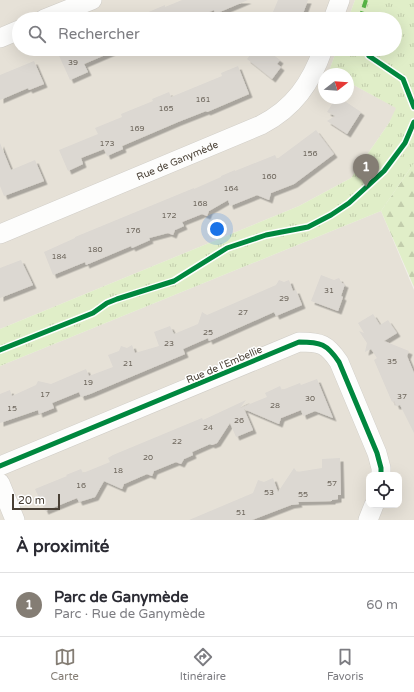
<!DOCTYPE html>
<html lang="fr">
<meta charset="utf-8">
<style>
:root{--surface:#fff;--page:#f2f2f3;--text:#2b2b33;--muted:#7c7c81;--line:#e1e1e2;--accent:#847d74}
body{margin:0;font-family:"Varela Round",sans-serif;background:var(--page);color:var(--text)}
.controls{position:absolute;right:12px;bottom:12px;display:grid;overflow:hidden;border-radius:8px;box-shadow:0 4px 16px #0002}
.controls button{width:36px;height:36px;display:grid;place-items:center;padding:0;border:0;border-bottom:1px solid var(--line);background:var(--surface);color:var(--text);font:20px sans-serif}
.compass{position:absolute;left:318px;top:68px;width:36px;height:36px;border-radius:50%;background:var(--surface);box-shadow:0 4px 16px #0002;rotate:73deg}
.scale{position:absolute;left:12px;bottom:10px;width:48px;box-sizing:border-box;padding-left:4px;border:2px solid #494035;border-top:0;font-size:11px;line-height:14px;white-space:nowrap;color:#494035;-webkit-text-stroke:3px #fff;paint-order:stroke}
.you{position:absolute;left:217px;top:229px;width:14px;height:14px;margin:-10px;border:3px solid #fff;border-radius:50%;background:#1a73e8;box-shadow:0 0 0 6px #1a73e833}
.badge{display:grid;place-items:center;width:26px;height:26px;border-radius:50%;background:var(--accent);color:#fff;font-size:13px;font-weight:700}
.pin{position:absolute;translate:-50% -33px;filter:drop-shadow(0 1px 2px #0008)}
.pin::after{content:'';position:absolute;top:21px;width:14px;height:12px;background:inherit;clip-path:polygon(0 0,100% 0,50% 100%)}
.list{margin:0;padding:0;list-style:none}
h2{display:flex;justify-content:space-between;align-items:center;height:52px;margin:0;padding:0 16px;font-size:17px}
h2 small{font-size:13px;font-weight:400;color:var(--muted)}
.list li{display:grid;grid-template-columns:26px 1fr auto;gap:12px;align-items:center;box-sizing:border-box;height:64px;padding:0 16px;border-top:1px solid var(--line)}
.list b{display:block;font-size:15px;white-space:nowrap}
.list p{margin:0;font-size:13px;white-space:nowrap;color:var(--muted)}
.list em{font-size:13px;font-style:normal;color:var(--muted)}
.icon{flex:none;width:22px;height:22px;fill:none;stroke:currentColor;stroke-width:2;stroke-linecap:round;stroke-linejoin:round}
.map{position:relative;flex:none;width:414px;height:520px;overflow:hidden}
.search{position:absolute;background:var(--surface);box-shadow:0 4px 16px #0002;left:12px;right:12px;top:12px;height:44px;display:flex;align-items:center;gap:10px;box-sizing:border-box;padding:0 14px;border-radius:22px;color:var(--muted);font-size:15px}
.sheet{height:116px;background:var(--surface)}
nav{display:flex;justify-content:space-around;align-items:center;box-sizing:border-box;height:56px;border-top:1px solid var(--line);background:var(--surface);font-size:11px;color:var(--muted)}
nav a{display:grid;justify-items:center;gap:2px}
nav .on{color:var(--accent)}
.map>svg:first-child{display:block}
</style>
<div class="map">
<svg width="414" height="520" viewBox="0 0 414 520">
<defs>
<pattern id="forest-firs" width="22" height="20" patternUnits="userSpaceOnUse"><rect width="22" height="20" fill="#e0eec8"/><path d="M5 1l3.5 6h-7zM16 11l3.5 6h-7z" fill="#c2cdac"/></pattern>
<pattern id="park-tufts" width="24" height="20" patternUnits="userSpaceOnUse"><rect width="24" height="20" fill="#e0eec8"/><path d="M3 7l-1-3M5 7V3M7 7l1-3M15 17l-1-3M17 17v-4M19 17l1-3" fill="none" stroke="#c2cdac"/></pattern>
<filter id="shadow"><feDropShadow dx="3.5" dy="3.5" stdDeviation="0" flood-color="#0004"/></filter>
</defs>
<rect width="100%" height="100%" fill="#f2efea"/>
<!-- residential -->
<g fill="#e6e1d7" fill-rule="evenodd">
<polygon points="0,0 355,0 348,19 19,19 19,49 337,49 329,71 334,74 324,74 324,98 348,98 348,82 397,108 389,123 351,178 299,206 0,329"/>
<path d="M381,211L414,290V520H0V366ZM369,475H399V505H369Z"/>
</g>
<!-- forest -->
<polygon fill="url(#forest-firs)" points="414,163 414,287 381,211"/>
<!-- park -->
<polygon fill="url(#park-tufts)" points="355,0 414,0 414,163 381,211 0,366 0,329 299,206 351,178 389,123 396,108 348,82 348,74 334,74 329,71 337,49 395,49 395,19 348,19"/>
<!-- building -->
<g fill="#dcd8d2" filter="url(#shadow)">
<polygon points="182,0 248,0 215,14 214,10 193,19 132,19 165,5 165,7"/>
<polygon points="278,0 308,0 301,19 270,19"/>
<polygon points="56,49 119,49 84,64 88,72 70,80"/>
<polygon points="255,49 265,49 280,60 277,64 281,67 272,79 247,59"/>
<polygon points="34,61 44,84 29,90 28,88 0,100 0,75"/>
<polygon points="238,66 249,94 207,112 206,111 178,122 122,146 123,149 107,156 104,149 81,158 83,164 68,171 59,150 98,134 95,128 122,117 121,114 153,101 152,99 169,92 171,97 222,76 221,73"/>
<polygon points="336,98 340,98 361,112 347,134 327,121 335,116 327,112"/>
<polygon points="316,130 334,154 294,184 271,193 269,200 257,195 230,206 228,200 209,211 207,216 202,214 182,222 184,226 175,230 173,235 168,233 149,238 150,240 132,248 131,246 86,265 85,262 53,275 44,252 75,238 75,237 194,188 194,189 221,177 221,176 235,170 235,171 275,155 277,159"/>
<polygon points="0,143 11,170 35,160 44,181 4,196 0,186"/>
<polygon points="21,260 33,285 0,298 0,268"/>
<polygon points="321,275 334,280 339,278 342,283 345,284 341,296 343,297 338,311 311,301"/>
<polygon points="279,280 284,282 289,280 293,291 296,290 302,305 276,316 274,312 209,341 208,338 183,349 185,354 90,394 81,397 79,392 52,403 54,408 39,414 38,410 0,423 0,394 10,390 12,396 36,385 38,381 51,384 86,369 89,376 113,367 108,355 119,351 121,346 127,348 132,345 135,353 159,346 154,332 170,326 174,334 198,324 202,312 207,315 276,285"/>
<polygon points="373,314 380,325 388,320 397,333 384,341 409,351 407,356 414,373 414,433 400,405 396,406 394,401 392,402 374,360 377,358 371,349 365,352 367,343 359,331 364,333 358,323"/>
<polygon points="317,379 333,418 315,411 303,416 301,410 281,418 279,424 244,409 253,430 236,437 230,423 217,443 212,445 210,444 192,452 193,455 184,459 181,464 176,462 154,471 152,476 147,474 124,484 122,489 104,481 95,497 79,502 77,498 45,511 35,489 67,476 66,475 81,469 83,473 110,462 108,458 113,455 202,418 203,420 246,400 240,408 267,397 265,393 280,386 282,390 300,383 301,385"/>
<polygon points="340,458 341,495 338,495 338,499 332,500 332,501 298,502 299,504 291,505 252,520 189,520 253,493 258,480 264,482 273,478 278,492 294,468 297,472 322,468 322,459"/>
</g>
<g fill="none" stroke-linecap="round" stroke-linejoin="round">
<!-- street casing -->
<g stroke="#d0cdc7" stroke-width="20">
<g id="street">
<polyline points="44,19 92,0"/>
<polyline points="333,19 340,0"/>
<polyline points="0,38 19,30"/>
<path id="s1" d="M0,234L261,125C294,108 311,83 323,49"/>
<path d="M0,466L299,342C321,342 327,344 339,362L377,453L381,468V475"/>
<polyline points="0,483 15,520"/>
<polyline points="368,520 374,505"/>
</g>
</g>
<!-- street -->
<use href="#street" stroke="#fdfdfc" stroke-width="19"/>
<!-- quiet -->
<polyline stroke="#57b346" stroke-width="4" stroke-dasharray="8 4" stroke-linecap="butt" points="360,19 366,0"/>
<!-- cycleway casing -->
<g stroke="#fff" stroke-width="8">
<g id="cycleway">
<polyline points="365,49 369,56 403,79 414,107"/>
<polyline points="0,350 93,313 107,303 117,299 174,281 227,248 266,235 308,227 331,215 349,203 384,171 405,143 414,122"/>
<path d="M0,466L299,342C321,342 327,344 339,362L377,453L381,468V475"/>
</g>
</g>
<!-- cycleway -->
<use href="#cycleway" stroke="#00873e" stroke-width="5"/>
</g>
<g text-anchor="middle" stroke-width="3" stroke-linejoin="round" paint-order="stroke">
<!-- number labels -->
<g font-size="8" fill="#6e675d">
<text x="73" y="65">39</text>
<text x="203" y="102">161</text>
<text x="166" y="111">165</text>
<text x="137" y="131">169</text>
<text x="107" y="146">173</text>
<text x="310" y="156">156</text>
<text x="269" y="179">160</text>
<text x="231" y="191">164</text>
<text x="200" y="206">168</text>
<text x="169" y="218">172</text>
<text x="133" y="233">176</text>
<text x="95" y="252">180</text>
<text x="59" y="259">184</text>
<text x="329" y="293">31</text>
<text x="284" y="301">29</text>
<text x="243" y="315">27</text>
<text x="208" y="335">25</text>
<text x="169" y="346">23</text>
<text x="392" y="364">35</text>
<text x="128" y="366">21</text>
<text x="88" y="385">19</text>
<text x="45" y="397">17</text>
<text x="402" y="399">37</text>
<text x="310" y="401">30</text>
<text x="275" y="408">28</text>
<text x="12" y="411">15</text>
<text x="239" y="423">26</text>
<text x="208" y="430">24</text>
<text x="177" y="444">22</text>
<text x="148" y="460">20</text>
<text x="118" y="473">18</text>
<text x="332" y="486">57</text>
<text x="81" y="488">16</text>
<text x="269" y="495">53</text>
<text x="303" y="497">55</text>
<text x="241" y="515">51</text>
</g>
<!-- street labels -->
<g font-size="10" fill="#494035" stroke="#fff">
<text dy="4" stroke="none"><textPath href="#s1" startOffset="192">Rue de Ganymède</textPath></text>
<text transform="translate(224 364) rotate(-23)" y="4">Rue de l'Embellie</text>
</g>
</g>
</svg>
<div class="controls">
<button><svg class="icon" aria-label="locate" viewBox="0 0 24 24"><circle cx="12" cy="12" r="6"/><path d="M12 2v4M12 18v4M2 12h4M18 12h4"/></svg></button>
</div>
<svg class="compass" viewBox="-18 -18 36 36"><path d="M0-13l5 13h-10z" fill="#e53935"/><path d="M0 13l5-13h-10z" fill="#7c7c81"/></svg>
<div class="scale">20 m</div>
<div class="you"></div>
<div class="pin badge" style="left:366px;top:187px">1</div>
<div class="search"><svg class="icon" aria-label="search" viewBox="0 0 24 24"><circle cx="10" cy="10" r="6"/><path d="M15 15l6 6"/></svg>Rechercher</div>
</div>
<section class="sheet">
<h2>À proximité<small></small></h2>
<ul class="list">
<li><span class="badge">1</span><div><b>Parc de Ganymède</b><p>Parc · Rue de Ganymède</p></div><em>60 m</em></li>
</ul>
</section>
<nav>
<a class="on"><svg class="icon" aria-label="map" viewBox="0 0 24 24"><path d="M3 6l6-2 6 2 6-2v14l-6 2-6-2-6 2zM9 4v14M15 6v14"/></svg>Carte</a>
<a><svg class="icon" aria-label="directions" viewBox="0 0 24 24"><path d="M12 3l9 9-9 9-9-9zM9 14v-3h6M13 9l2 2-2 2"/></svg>Itinéraire</a>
<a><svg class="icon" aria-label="saved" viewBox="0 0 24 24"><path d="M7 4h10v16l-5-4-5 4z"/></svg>Favoris</a>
</nav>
